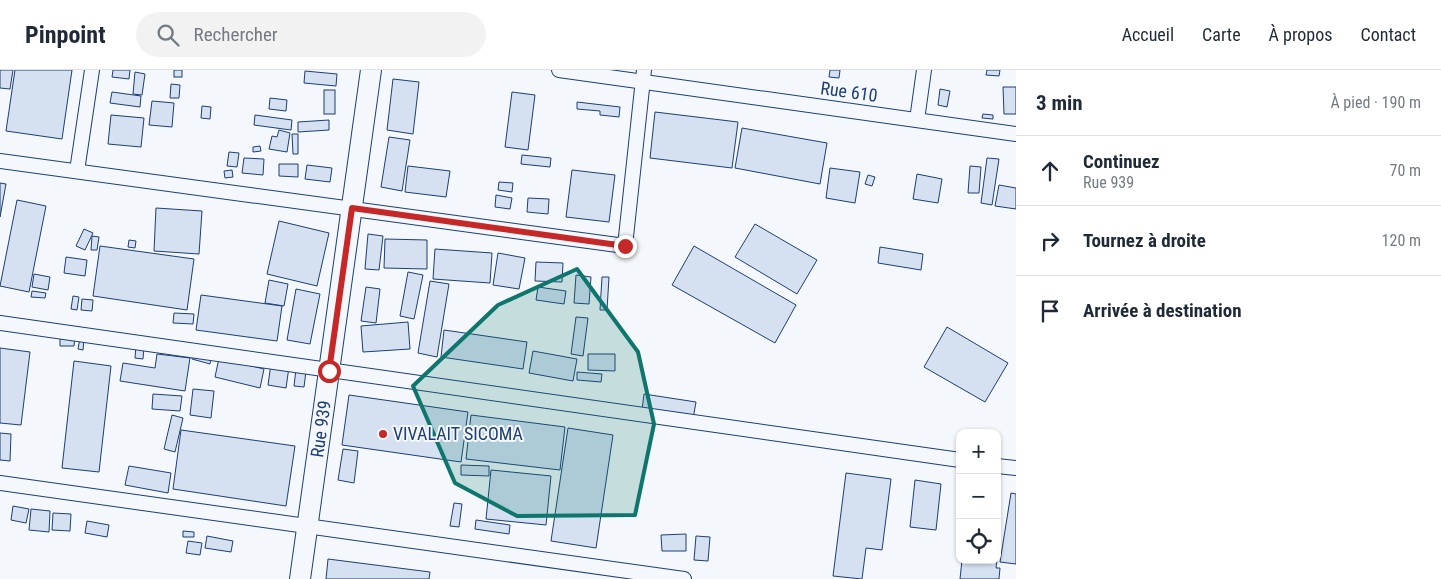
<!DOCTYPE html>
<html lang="fr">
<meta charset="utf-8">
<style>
:root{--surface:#fff;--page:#f2f2f3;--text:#1f2937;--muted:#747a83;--line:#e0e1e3}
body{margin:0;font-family:"Roboto Condensed",sans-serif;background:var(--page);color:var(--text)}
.controls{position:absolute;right:15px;bottom:15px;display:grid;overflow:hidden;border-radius:10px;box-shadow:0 1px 4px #0004}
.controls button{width:45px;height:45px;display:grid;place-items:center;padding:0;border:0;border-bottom:1px solid var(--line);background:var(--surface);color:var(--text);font:25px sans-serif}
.stop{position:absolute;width:15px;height:15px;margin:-11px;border:4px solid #c62828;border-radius:50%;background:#fff}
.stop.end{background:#c62828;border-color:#fff;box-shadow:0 1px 5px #0008}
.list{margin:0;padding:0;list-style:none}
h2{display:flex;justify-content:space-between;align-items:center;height:65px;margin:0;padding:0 20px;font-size:21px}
h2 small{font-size:16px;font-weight:400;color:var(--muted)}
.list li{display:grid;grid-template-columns:32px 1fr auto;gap:15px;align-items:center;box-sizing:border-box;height:70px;padding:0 20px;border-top:1px solid var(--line)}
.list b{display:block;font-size:19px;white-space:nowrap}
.list p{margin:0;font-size:16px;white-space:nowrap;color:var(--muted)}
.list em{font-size:16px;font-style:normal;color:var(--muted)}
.icon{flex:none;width:28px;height:28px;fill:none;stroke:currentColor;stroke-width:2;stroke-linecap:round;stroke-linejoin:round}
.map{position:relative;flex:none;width:1016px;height:509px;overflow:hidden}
header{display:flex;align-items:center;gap:30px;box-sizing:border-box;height:70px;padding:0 25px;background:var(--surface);border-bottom:1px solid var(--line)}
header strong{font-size:24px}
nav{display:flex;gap:28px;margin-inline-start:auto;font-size:18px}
.search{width:350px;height:45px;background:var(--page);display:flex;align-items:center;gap:12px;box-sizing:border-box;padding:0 18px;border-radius:28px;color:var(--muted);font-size:19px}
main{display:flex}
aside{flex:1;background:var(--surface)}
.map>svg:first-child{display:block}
</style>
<header>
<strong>Pinpoint</strong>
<div class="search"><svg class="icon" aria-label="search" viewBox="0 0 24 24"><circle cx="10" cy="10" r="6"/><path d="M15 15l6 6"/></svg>Rechercher</div>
<nav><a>Accueil</a><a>Carte</a><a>À propos</a><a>Contact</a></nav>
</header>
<main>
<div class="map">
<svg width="1016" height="509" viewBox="0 0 1016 509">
<rect width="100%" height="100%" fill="#f4f7fb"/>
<!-- building -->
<g fill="#d5e0f0" stroke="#1d3f73">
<polygon points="0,0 13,0 10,19 0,18"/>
<polygon points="15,0 72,0 62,69 6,61"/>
<polygon points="113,0 130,0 129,9 112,7"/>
<rect x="174" y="0" width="8" height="7"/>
<polygon points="830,0 840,0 839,8 829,7"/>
<polygon points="987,0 1000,0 999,6 986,5"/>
<polygon points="305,1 337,4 336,16 304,13"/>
<polygon points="135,2 145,4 142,25 133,24"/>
<polygon points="393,9 419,12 413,64 387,60"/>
<polygon points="171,14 180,15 179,28 170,28"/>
<polygon points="1003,17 1016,17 1016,44 1004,44"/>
<polygon points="940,19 950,21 947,37 938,35"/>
<rect x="324" y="20" width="11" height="24"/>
<polygon points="112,22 141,26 140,37 110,33"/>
<polygon points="512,22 535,25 528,80 505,77"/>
<polygon points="270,28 287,30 286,41 269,39"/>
<polygon points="152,31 174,33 172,57 149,55"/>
<polygon points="577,32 620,37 619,47 600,45 600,41 577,39"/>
<polygon points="202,36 211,37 210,49 201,48"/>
<polygon points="655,42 738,52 732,98 650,88"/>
<polygon points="983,44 993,45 993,49 982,48"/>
<polygon points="111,45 144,48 141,77 108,74"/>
<polygon points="255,45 292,50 291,60 254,55"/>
<polygon points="329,50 329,60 298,62 298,52"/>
<polygon points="742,58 827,73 820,114 735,98"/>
<polygon points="279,60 290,63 287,82 269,79 272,66 277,67"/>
<polygon points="292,64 298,64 298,84 293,84"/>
<polygon points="389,67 410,70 402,121 381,117"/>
<polygon points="260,76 261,81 253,82 253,77"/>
<polygon points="229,82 239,83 237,97 227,96"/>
<polygon points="522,85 551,88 550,97 521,94"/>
<polygon points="244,88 264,89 263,105 242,103"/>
<polygon points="987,88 999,89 992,135 981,133"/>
<polygon points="279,94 298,94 298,107 279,106"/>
<polygon points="307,95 332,98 330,112 305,109"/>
<polygon points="408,96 450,101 446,127 405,122"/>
<polygon points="970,96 981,97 979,123 968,123"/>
<polygon points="830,98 860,102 855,133 826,128"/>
<polygon points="232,100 233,107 225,108 224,101"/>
<polygon points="572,100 615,105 609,152 566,147"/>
<polygon points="917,104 942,109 938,133 913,129"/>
<polygon points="868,105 875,107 872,116 865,114"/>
<polygon points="499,112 513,113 512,122 498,120"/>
<polygon points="0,113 6,114 0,147"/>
<polygon points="999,115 1016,118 1016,139 995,136"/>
<polygon points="496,125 512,128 510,139 495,137"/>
<polygon points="528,128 549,129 548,144 527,142"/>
<polygon points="17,130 46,136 29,222 0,216"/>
<polygon points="156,138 202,141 199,184 154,181"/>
<polygon points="279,151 329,163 317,216 267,204"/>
<polygon points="755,154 817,190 797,224 735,187"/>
<polygon points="84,159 93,163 85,180 76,176"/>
<polygon points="368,164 383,166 379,200 365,199"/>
<polygon points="92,166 99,167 97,180 91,180"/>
<polygon points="385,169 427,170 427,199 384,198"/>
<polygon points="129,170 136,171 135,178 128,177"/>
<polygon points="100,176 194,189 187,240 93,226"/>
<polygon points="694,176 796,235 775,273 672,215"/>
<polygon points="880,177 923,184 921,200 878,193"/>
<polygon points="435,179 492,183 490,213 433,209"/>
<polygon points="498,183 525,188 519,219 493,215"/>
<polygon points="66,187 87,190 85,206 64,203"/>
<polygon points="536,192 563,193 562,212 535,211"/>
<polygon points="408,202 423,205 414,249 400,246"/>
<polygon points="34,204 50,207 48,220 32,217"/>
<polygon points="576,205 591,207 589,234 574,233"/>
<polygon points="602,207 609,207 607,240 600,240"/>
<polygon points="269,210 288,214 284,236 265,233"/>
<polygon points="430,211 449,214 437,287 418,283"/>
<polygon points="366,217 380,219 376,253 361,251"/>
<polygon points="538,217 566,221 564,234 536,230"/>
<polygon points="296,219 320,224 310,274 287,270"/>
<polygon points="32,221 46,223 45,228 31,227"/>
<polygon points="201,225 282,236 277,271 196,260"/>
<polygon points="73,226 79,227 77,240 71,239"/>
<polygon points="82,229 93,230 92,241 81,240"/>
<polygon points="174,243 194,244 193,254 173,253"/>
<polygon points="576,247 588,248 583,286 571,284"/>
<polygon points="408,252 410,279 363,282 361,256"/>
<polygon points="947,257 1008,293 985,332 924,297"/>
<polygon points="444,260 527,272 523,299 441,287"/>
<polygon points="60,266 75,267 74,276 60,276"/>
<polygon points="80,268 84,269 83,280 78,279"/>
<polygon points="136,275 144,276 143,289 135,288"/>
<polygon points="0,278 30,282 21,355 0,353"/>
<polygon points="533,281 577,289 573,311 529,303"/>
<polygon points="193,282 211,287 210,294 192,289"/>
<polygon points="157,284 190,288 185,321 120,311 123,293 155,298"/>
<polygon points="588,284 615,284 615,301 588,300"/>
<polygon points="219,288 264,299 260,318 215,307"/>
<polygon points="74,291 111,296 99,402 62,398"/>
<polygon points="271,294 289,297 286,318 268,315"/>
<polygon points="296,299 306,301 304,317 294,316"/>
<polygon points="577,302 602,304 601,312 577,310"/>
<polygon points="193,319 214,321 211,348 190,345"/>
<polygon points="153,324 182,326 180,341 152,339"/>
<polygon points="644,324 696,332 693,349 642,340"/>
<polygon points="349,325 468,342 461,392 342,375"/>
<polygon points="172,345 183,348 175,382 164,379"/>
<polygon points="471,345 565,357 560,400 466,389"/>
<polygon points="568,358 613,365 596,478 551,471"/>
<polygon points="181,360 295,376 286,436 173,419"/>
<polygon points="0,363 11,364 10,391 0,390"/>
<polygon points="343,379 358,381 354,413 338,410"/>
<polygon points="461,395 489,396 489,406 461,405"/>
<polygon points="129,396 171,403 168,423 125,415"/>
<polygon points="491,400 551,406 546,455 486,449"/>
<polygon points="846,403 891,409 882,480 866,478 862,509 833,506"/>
<polygon points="915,410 941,414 936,460 910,457"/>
<polygon points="1011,423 1016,424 1016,494 1000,492"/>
<polygon points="454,433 462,434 459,457 450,456"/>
<polygon points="13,436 29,439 26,453 11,450"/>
<polygon points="31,439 50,441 49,462 29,460"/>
<polygon points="53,443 71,444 70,461 52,460"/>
<polygon points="476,450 510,455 509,464 475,459"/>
<polygon points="87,451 109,455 107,467 85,463"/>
<polygon points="183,461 194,462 194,467 183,467"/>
<polygon points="686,464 686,481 662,481 661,465"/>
<polygon points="207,466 233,471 231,482 205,478"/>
<polygon points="696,466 710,467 708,491 694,490"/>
<polygon points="188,471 202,473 200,485 186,483"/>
<polygon points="328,489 430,502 429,509 326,509"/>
<polygon points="962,490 997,490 996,498 1000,498 999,509 960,509"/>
</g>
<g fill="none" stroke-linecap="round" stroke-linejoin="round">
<!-- street casing -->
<g stroke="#1d3f73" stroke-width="16">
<g id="street">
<polyline points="559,0 1016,64"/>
<polyline points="917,50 924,0"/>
<polyline points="0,91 625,176 644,0"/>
<polyline points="77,101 92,0"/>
<polyline points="0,253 960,390"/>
<polyline points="997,396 1016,398"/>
<polyline points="0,413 684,509"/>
</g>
</g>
<!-- secondary casing -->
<g stroke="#1d3f73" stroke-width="22">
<polyline id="secondary" points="300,509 371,0"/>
</g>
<!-- street -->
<use href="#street" stroke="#f4f7fb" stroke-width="14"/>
<!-- secondary -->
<use href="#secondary" stroke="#f4f7fb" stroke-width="20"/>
</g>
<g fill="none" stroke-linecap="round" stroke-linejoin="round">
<!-- route -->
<polyline stroke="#c62828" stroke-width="6" points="329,301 352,138 625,176"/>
</g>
<!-- marked area -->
<path fill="#0f766e" fill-opacity="0.2" stroke="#0f766e" stroke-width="4" stroke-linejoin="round" d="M577,199L638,282L654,354L635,445L517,446L455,413L413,316L498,235Z"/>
<!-- markers -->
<circle fill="#c62828" stroke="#f4f7fb" stroke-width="2" cx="383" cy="364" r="5"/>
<g text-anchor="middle" stroke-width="4" stroke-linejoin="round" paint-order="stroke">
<!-- street labels -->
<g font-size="18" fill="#1d3f73" stroke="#f4f7fb">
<text transform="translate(849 22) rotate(8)" y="6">Rue 610</text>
<text transform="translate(321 359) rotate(-82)" y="6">Rue 939</text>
</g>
<!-- poi labels -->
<g font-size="18" fill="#1d3f73" stroke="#f4f7fb" text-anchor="start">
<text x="393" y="370">VIVALAIT SICOMA</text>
</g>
</g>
</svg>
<div class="controls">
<button>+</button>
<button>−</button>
<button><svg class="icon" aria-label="locate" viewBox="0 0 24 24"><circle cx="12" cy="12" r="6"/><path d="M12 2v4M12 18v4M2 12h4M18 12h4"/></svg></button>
</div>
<div class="stop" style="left:329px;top:301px"></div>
<div class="stop end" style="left:625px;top:176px"></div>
</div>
<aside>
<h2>3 min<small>À pied · 190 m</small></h2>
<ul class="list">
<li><svg class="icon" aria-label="ahead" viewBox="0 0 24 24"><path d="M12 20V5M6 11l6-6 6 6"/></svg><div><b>Continuez</b><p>Rue 939</p></div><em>70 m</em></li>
<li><svg class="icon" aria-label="right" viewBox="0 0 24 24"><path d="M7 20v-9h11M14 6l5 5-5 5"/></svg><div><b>Tournez à droite</b></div><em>120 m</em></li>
<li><svg class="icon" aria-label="arrive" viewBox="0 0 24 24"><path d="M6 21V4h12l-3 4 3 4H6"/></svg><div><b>Arrivée à destination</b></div></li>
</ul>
</aside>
</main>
